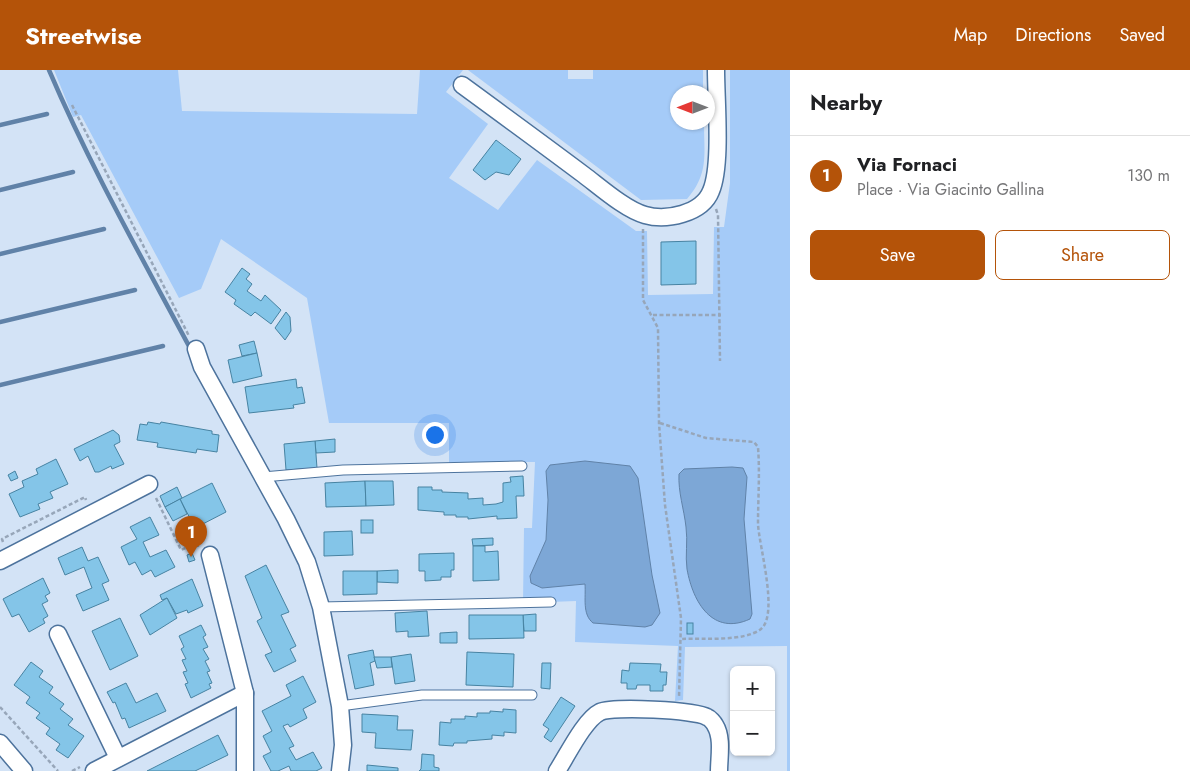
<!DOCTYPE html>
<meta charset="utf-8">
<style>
:root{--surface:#fff;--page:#f2f2f2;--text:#202124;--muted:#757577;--line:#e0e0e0;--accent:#b45309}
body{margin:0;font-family:Jost,sans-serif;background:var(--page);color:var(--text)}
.controls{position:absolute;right:15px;bottom:15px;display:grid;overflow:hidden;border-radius:8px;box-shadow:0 1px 4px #0004}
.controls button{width:45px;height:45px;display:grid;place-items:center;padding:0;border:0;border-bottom:1px solid var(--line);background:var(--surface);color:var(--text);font:25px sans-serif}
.compass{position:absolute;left:670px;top:15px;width:45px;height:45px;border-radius:50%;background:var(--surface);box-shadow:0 1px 4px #0004;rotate:270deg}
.you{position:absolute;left:434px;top:364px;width:18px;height:18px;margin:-12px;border:4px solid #fff;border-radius:50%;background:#1a73e8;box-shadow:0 0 0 8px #1a73e833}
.badge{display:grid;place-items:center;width:32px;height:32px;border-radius:50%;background:var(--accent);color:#fff;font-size:16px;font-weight:700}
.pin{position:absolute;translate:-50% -41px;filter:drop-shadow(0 1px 2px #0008)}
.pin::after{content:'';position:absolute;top:26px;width:18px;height:15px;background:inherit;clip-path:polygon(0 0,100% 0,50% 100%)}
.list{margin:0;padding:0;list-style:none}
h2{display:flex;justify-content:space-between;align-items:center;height:65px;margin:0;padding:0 20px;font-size:21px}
h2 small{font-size:16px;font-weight:400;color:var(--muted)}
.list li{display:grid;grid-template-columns:32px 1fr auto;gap:15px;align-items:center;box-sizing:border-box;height:80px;padding:0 20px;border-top:1px solid var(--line)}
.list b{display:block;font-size:19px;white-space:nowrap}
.list p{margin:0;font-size:16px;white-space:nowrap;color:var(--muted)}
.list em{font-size:16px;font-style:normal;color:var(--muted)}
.actions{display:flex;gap:10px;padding:15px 20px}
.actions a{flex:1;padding:11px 0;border:1px solid var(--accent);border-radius:8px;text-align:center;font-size:18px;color:var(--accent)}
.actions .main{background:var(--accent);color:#fff}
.map{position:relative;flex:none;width:790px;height:701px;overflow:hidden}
header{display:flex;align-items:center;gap:30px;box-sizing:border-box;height:70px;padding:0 25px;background:var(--accent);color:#fff}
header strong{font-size:24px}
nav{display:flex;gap:28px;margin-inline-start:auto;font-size:18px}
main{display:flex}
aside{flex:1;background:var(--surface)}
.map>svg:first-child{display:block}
</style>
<header>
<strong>Streetwise</strong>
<nav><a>Map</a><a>Directions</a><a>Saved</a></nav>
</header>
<main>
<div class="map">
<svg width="790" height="701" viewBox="0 0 790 701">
<rect width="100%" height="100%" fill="#d3e3f6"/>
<!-- green -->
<g fill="#a5cbf8">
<polygon points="54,0 178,0 182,41 417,44 420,0 463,0 446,22 488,54 449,108 498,140 537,90 636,161 647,161 648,225 713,224 714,157 724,157 730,113 730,0 790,0 790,701 787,701 787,576 685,577 683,630 675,631 678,576 575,572 576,531 523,533 524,458 532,458 535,392 449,392 449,353 329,353 307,228 221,169 201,219 179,228 81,45 73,47"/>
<path d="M468,0H568V9H593V0H703V22H678V52L704,53C704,84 709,104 687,129L641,130Z"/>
</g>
<!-- water -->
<g fill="#7da7d6" stroke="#6082a8">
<path d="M585,391L630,396L638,408L652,505L660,543L652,555L645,557L593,553C582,544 586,528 585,514L542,518L531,513L530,506L546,470L548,430L546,401L550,395Z"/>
<path d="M732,397L743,398L747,407L744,449L752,544L750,549C713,566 693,533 687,499C685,486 688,471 686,457C684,439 678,422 679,404L684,399Z"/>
</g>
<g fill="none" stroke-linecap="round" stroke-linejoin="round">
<!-- stream -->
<g stroke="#6082a8" stroke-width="4.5">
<path d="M49,0C90,96 141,186 190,278"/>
<polyline points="0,55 47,44"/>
<polyline points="0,120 73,102"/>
<polyline points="0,184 104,159"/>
<polyline points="0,252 135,220"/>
<polyline points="0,315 163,276"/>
</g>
</g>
<!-- building -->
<g fill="#84c5e8" stroke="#4783a2">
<polygon points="496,70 521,89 509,105 496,102 485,110 473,100"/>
<polygon points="696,171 696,214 661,215 661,172"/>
<polygon points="242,198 250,204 246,209 252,214 247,221 261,231 265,225 281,240 271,254 255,242 251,246 234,234 236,230 225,222"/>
<polygon points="286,242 290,247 291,261 285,270 275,258"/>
<polygon points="254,271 257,283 242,286 239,275"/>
<polygon points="257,283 262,306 233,313 228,290"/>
<polygon points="296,309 297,318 302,317 305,333 293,335 294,338 249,343 245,317"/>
<polygon points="148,352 160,354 161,352 212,361 212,364 219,365 217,382 197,379 196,383 157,377 158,373 137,370 140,354 147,355"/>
<polygon points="113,360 119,365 120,372 114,375 124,394 112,399 111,396 99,402 95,402 88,386 80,391 74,379"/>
<polygon points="335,369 335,382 316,383 315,371"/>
<polygon points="315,371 317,398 286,400 284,374"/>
<polygon points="56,389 68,414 50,422 53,428 38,434 40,439 20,447 9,424 24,417 22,411 38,404 36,399"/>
<polygon points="15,401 18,408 11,411 8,405"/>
<polygon points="523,406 524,426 516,426 517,448 497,449 497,446 468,449 468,447 456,447 456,445 444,445 444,442 418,440 418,417 432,417 432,420 442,420 442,422 468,423 468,429 483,428 483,435 496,434 503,432 503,413 511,412 510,407"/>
<polygon points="365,411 366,436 326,437 325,413"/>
<polygon points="365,411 393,411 394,435 366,436"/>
<polygon points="212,413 226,442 195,458 180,429"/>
<polygon points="177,417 182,428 165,437 160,426"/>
<polygon points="180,429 187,444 173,451 165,437"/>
<polygon points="150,447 159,465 143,472 150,487 166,480 175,497 155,507 151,500 142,505 135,492 129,495 121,477 137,469 130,457"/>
<rect x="361" y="450" width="12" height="13"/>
<polygon points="352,461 353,485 324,486 324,462"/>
<polygon points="493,468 493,475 473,476 472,469"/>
<polygon points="473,476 485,476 485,482 498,481 499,510 473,511"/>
<polygon points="82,477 88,491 98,487 109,511 102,514 109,530 83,541 76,525 92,518 84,497 65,505 58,488"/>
<polygon points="192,483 195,490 189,492 187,485"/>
<polygon points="454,483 454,500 451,500 451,507 441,507 441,510 425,511 425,501 419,501 419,484"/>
<polygon points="266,495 289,542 281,545 296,576 290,579 296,591 274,602 265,585 272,582 257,551 262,548 245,506"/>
<polygon points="398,500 398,513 377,512 377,501"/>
<polygon points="343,501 377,501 377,524 343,525"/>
<polygon points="43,508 50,523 45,526 48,531 42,534 48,546 43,549 45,553 29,562 19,544 12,547 3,529"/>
<polygon points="192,509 203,536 188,543 187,540 176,544 167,528 162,530 160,525"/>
<polygon points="167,528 177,548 150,565 140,545"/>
<polygon points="427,541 429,566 408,567 408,561 396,562 395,543"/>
<polygon points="536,544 536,561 524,561 523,545"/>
<polygon points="469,545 523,545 524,568 469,569"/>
<polygon points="120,548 138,586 110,600 92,561"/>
<rect x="687" y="553" width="6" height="11"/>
<polygon points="201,555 206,565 203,567 208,577 203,579 209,589 205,591 210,601 207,602 212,613 209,614 211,618 191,628 185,614 188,613 183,602 187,601 182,590 186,589 181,579 184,577 179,566"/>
<polygon points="457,562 457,573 440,573 440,563"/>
<polygon points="373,580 375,591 370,593 374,615 355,619 348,585"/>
<polygon points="467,582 514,584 513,617 466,615"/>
<polygon points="411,584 415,611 395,614 391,587"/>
<polygon points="374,587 391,587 392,597 377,598"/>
<polygon points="31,592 43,601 39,607 53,617 49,623 64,634 60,639 73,649 68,655 84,666 68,688 56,680 60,674 46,664 50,658 36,648 40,643 26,633 30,627 14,615"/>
<polygon points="542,593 551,593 550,619 541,618"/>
<polygon points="630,593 661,594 660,602 667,602 666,615 663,615 663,621 650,621 650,615 637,615 636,619 627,619 627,613 621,613 622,600 629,601"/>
<polygon points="303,606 316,632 303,639 307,648 290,657 288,654 283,656 294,676 289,678 296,690 313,682 322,698 316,701 291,701 289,696 278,701 271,701 263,686 271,682 263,666 272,661 262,641 291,626 286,615"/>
<polygon points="126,613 136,633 157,623 166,641 129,658 125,648 122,649 115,632 113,633 107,622"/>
<polygon points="561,627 575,636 551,672 544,667 549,659 543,655"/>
<polygon points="503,639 516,640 516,663 504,662 504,666 492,665 492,669 467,671 467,673 454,673 453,676 439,675 440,652 451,653 451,649 465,649 465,646 477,647 477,643 490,643 490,641 503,642"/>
<polygon points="362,644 398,646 397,660 413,660 411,680 375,678 376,663 362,662"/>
<polygon points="218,665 228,685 195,701 147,701"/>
<polygon points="422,684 434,685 434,697 439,698 439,701 419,701 421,699"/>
<polygon points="367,695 398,698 398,701 367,701"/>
</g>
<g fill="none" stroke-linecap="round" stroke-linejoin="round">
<!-- service casing -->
<g stroke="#4d739d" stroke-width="11">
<g id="service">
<polyline points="263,407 343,400 522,396"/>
<polyline points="321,537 551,532"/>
<polyline points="340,636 422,625 532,625"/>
</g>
</g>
<!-- minor casing -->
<g stroke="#4d739d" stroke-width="19">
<g id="minor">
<path d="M462,15C503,45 544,75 584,105C600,117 626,140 645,145C666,151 702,144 711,121C722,95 716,31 716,0"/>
<polyline points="196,279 202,297 286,449 307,492 321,537 340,636 343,675 340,701"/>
<polyline points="210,485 245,623 245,701"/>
<polyline points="0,491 149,414"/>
<polyline points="58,564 118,688"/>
<polyline points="0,673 24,701"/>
<polyline points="94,701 245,623"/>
<path d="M557,701C567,686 584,650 600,642C613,636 695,640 707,647C710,648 714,653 715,655C723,668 719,687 719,701"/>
</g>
</g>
<!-- path -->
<g stroke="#97a6b9" stroke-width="2.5" stroke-dasharray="4 2.5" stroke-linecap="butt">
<polyline points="72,35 189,266"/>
<polyline points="716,139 718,145 720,291"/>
<polyline points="643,159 643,230 658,258 659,353 665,435 681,548 679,628"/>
<polyline points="653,245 721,245"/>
<path d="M660,353L706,368L754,372L758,377C760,403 758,429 758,454C759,476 779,544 761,559C744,572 703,568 682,569"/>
<polyline points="156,428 181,480 197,473 198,477"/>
<polyline points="3,472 2,469 85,427 86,430"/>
<polyline points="0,637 58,701"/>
<polyline points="72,701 80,697"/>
</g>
<!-- service -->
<use href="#service" stroke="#fff" stroke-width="9"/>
<!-- minor -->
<use href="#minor" stroke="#fff" stroke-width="16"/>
</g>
</svg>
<div class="controls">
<button>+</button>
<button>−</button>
</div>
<svg class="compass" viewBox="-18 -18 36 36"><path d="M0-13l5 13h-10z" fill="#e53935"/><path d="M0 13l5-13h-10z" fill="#757577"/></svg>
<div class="you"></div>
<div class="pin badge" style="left:191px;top:487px">1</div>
</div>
<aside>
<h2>Nearby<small></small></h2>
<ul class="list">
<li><span class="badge">1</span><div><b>Via Fornaci</b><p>Place · Via Giacinto Gallina</p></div><em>130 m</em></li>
</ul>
<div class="actions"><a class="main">Save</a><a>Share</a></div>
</aside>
</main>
